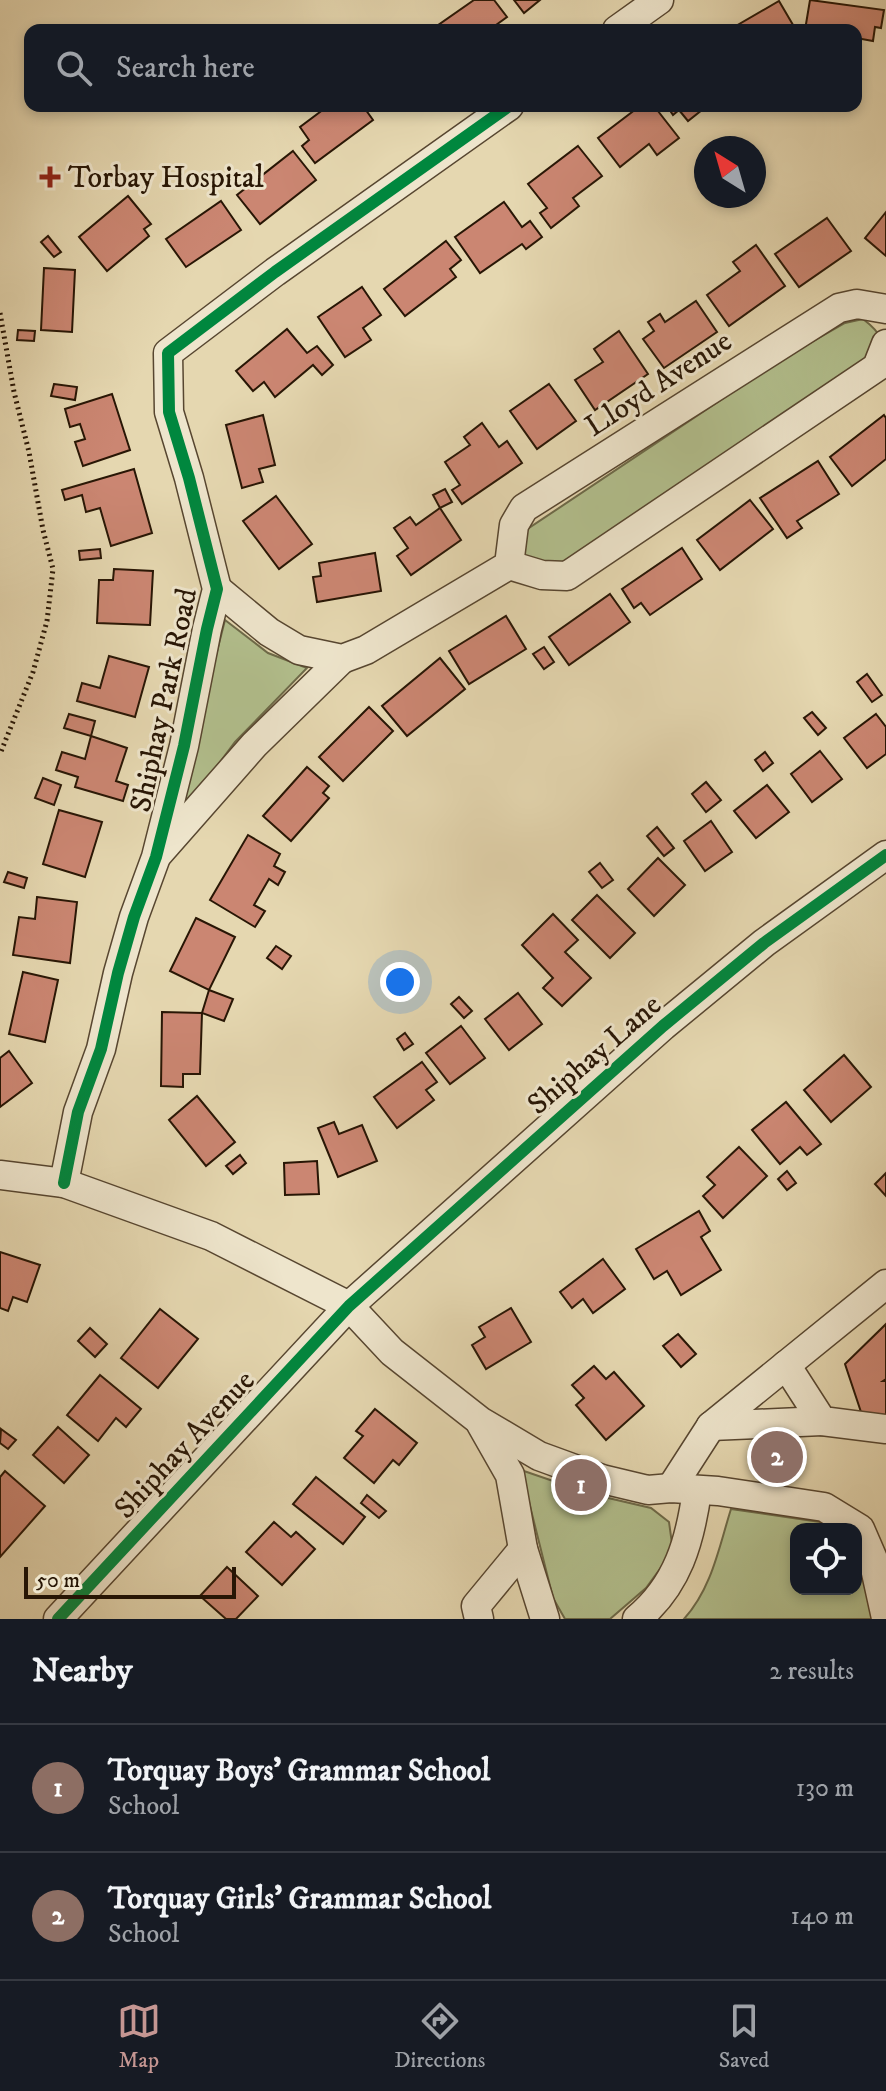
<!DOCTYPE html>
<style>
:root{--surface:#171b24;--page:#242831;--text:#f1f3f6;--muted:#9ea1a6;--line:#363941;--accent:#c59692}
body{margin:0;font-family:"IM FELL DW Pica",serif;background:var(--page);color:var(--text)}
.controls{position:absolute;right:24px;bottom:24px;display:grid;overflow:hidden;border-radius:16px;box-shadow:0 4px 12px #0003}
.controls button{width:72px;height:72px;display:grid;place-items:center;padding:0;border:0;border-bottom:2px solid var(--line);background:var(--surface);color:var(--text);font:40px sans-serif}
.compass{position:absolute;left:694px;top:136px;width:72px;height:72px;border-radius:50%;background:var(--surface);box-shadow:0 4px 12px #0003;rotate:323deg}
.scale{position:absolute;left:24px;bottom:20px;width:212px;box-sizing:border-box;padding-left:8px;border:4px solid #281605;border-top:0;font-size:22px;line-height:28px;white-space:nowrap;color:#281605;-webkit-text-stroke:6px #eee5cc;paint-order:stroke}
.you{position:absolute;left:400px;top:982px;width:28px;height:28px;margin:-20px;border:6px solid #fff;border-radius:50%;background:#1a73e8;box-shadow:0 0 0 12px #1a73e833}
.badge{display:grid;place-items:center;width:52px;height:52px;border-radius:50%;background:var(--accent);color:#fff;font-size:26px;font-weight:700}
.pin{position:absolute;translate:-50% -50%;border:4px solid #fff;box-shadow:0 2px 8px #0006}
.list{margin:0;padding:0;list-style:none}
h2{display:flex;justify-content:space-between;align-items:center;height:104px;margin:0;padding:0 32px;font-size:34px}
h2 small{font-size:26px;font-weight:400;color:var(--muted)}
.list li{display:grid;grid-template-columns:52px 1fr auto;gap:24px;align-items:center;box-sizing:border-box;height:128px;padding:0 32px;border-top:2px solid var(--line)}
.list b{display:block;font-size:30px;white-space:nowrap}
.list p{margin:0;font-size:26px;white-space:nowrap;color:var(--muted)}
.list em{font-size:26px;font-style:normal;color:var(--muted)}
.icon{flex:none;width:44px;height:44px;fill:none;stroke:currentColor;stroke-width:2;stroke-linecap:round;stroke-linejoin:round}
.map{position:relative;flex:none;width:886px;height:1619px;overflow:hidden}
.search{position:absolute;background:var(--surface);box-shadow:0 4px 12px #0003;left:24px;right:24px;top:24px;height:88px;display:flex;align-items:center;gap:20px;box-sizing:border-box;padding:0 28px;border-radius:16px;color:var(--muted);font-size:30px}
.sheet{height:360px;background:var(--surface)}
nav{display:flex;justify-content:space-around;align-items:center;box-sizing:border-box;height:112px;border-top:2px solid var(--line);background:var(--surface);font-size:22px;color:var(--muted)}
nav a{display:grid;justify-items:center;gap:4px}
nav .on{color:var(--accent)}
.map>svg:first-child{display:block}
</style>
<div class="map">
<svg width="886" height="1619" viewBox="0 0 886 1619">
<rect width="100%" height="100%" fill="#e5d7b0"/>
<filter id="stains"><feTurbulence type="fractalNoise" baseFrequency=".0025" numOctaves="4"/><feColorMatrix values="0 0 0 0 .2 0 0 0 0 .09 0 0 0 0 .02 0 0 0 .5 -.17"/></filter>
<radialGradient id="worn" r=".72"><stop offset=".6" stop-color="#630" stop-opacity="0"/><stop offset="1" stop-color="#630" stop-opacity=".3"/></radialGradient>
<!-- green -->
<g fill="#b2bf8d" stroke="#6d6a49" stroke-width="2">
<path d="M863,319C884,335 883,340 879,364L570,566L528,568L521,545L526,530L782,359L845,323Z"/>
<polygon points="225,620 268,653 307,668 235,742 188,805 177,809"/>
<polygon points="521,1470 591,1494 651,1508 669,1522 673,1551 646,1588 610,1619 565,1619 553,1598"/>
<path d="M731,1509L827,1523L836,1529H796V1589H856V1555L862,1566L879,1619H684C712,1588 719,1547 731,1509Z"/>
</g>
<!-- building -->
<g fill="#cb8672" stroke="#281605" stroke-width="2">
<polygon points="474,0 494,0 507,17 489,30 436,30 434,28"/>
<polygon points="514,0 540,0 524,13"/>
<polygon points="810,0 884,10 881,28 875,27 873,41 856,38 856,30 805,30"/>
<polygon points="779,1 796,30 729,30"/>
<polygon points="328,106 363,106 373,120 315,163 302,146 309,140 300,127"/>
<polygon points="640,106 654,106 679,138 657,155 649,144 620,167 598,138"/>
<polygon points="667,106 707,106 688,121 679,110 673,115"/>
<polygon points="578,146 602,176 573,198 579,206 551,228 540,213 547,208 528,184"/>
<polygon points="293,151 316,180 260,224 237,195"/>
<polygon points="128,196 151,224 144,229 149,236 107,271 79,237"/>
<polygon points="221,201 241,230 186,267 166,239"/>
<polygon points="504,202 522,227 530,221 542,237 526,249 522,244 480,273 455,237"/>
<polygon points="886,212 886,256 865,238"/>
<polygon points="827,218 851,251 799,287 775,254"/>
<polygon points="48,236 61,252 54,257 41,242"/>
<polygon points="446,241 461,260 450,269 456,277 405,316 384,289"/>
<polygon points="756,245 785,286 729,326 707,295 740,271 733,262"/>
<polygon points="44,268 75,270 72,332 41,330"/>
<polygon points="362,287 381,315 363,328 371,340 345,357 318,317"/>
<polygon points="696,301 717,332 664,368 643,339 654,331 648,322 660,314 665,322"/>
<polygon points="287,329 307,353 317,346 333,365 322,375 313,365 275,397 264,382 253,391 236,371"/>
<polygon points="18,330 35,331 34,341 17,340"/>
<polygon points="619,331 648,374 595,410 575,380 603,362 594,349"/>
<polygon points="54,384 77,387 75,400 51,396"/>
<polygon points="549,384 576,421 537,449 510,411"/>
<polygon points="112,394 130,450 83,466 75,442 85,439 80,424 70,427 65,409"/>
<polygon points="263,415 275,465 259,469 263,482 242,488 226,425"/>
<polygon points="884,415 886,418 886,459 852,486 830,457"/>
<polygon points="482,423 499,447 507,441 522,463 462,504 452,490 460,485 445,462 470,445 464,437"/>
<polygon points="818,461 839,494 797,521 802,528 787,538 760,498"/>
<polygon points="134,469 152,533 111,546 100,508 86,512 82,495 65,500 62,490"/>
<polygon points="445,489 452,502 440,508 433,495"/>
<polygon points="276,496 312,544 279,569 243,521"/>
<polygon points="750,500 773,529 720,570 697,540"/>
<polygon points="440,508 461,540 411,575 397,556 408,548 394,528 410,517 416,525"/>
<polygon points="682,548 702,579 650,615 641,603 634,608 622,589"/>
<polygon points="100,549 101,558 80,560 79,551"/>
<polygon points="375,553 381,591 317,602 313,577 321,576 319,563"/>
<polygon points="114,569 153,571 150,625 97,623 99,580 113,580"/>
<polygon points="610,594 630,622 569,665 549,637"/>
<polygon points="506,616 526,649 469,684 449,651"/>
<polygon points="544,647 554,662 544,669 533,654"/>
<polygon points="109,656 149,667 135,717 77,701 82,683 100,688"/>
<polygon points="440,658 465,689 407,736 382,706"/>
<polygon points="867,674 882,695 872,702 857,682"/>
<polygon points="369,707 393,731 343,781 319,757"/>
<polygon points="812,712 826,728 818,735 804,718"/>
<polygon points="69,714 95,721 91,736 64,728"/>
<polygon points="876,714 886,727 886,754 867,768 844,738"/>
<polygon points="91,736 127,748 116,781 128,785 123,801 75,787 78,777 56,770 62,752 85,759"/>
<polygon points="820,751 842,779 812,802 791,774"/>
<polygon points="765,752 773,763 763,771 755,760"/>
<polygon points="307,767 329,786 323,793 329,798 291,841 263,816"/>
<polygon points="43,778 61,785 54,805 35,798"/>
<polygon points="706,782 721,800 706,812 692,794"/>
<polygon points="767,785 789,812 756,838 734,811"/>
<polygon points="59,810 102,822 85,877 43,864"/>
<polygon points="711,821 732,852 705,871 684,841"/>
<polygon points="657,827 674,848 664,856 647,836"/>
<polygon points="248,835 280,854 274,866 285,872 278,885 269,879 254,905 265,911 255,927 210,900"/>
<polygon points="658,858 685,885 654,916 628,889"/>
<polygon points="600,863 613,880 602,888 589,872"/>
<polygon points="8,872 27,878 24,888 4,882"/>
<polygon points="597,895 635,933 610,958 572,920"/>
<polygon points="37,897 77,902 70,963 13,955 19,917 35,919"/>
<polygon points="553,914 578,940 565,952 591,978 562,1006 543,988 553,978 522,945"/>
<polygon points="196,918 235,937 209,990 170,971"/>
<polygon points="276,946 291,956 282,969 267,958"/>
<polygon points="23,972 58,980 45,1042 9,1034"/>
<polygon points="209,990 233,999 224,1021 202,1013"/>
<polygon points="518,993 542,1024 509,1050 485,1019"/>
<polygon points="459,997 472,1011 464,1018 451,1004"/>
<polygon points="162,1012 202,1013 200,1074 183,1074 183,1087 161,1086"/>
<polygon points="461,1026 485,1058 450,1084 426,1053"/>
<polygon points="405,1033 413,1044 404,1050 397,1039"/>
<polygon points="9,1051 32,1083 0,1107 0,1058"/>
<polygon points="844,1055 871,1087 831,1122 804,1090"/>
<polygon points="422,1062 437,1082 426,1090 434,1100 397,1128 374,1097"/>
<polygon points="197,1096 235,1142 206,1166 169,1120"/>
<polygon points="786,1102 821,1144 807,1155 800,1147 780,1164 752,1130"/>
<polygon points="334,1122 339,1134 362,1125 377,1161 338,1177 318,1128"/>
<polygon points="739,1147 767,1176 723,1218 703,1196 715,1185 707,1177"/>
<polygon points="240,1155 246,1163 233,1174 226,1166"/>
<polygon points="317,1161 319,1194 285,1195 284,1163"/>
<polygon points="787,1171 796,1183 787,1190 778,1179"/>
<polygon points="886,1173 886,1196 875,1184"/>
<polygon points="699,1211 710,1231 701,1237 721,1270 681,1295 667,1271 654,1279 636,1249"/>
<polygon points="0,1252 40,1265 27,1302 13,1297 8,1311 0,1308"/>
<polygon points="603,1259 625,1289 593,1313 583,1299 572,1308 560,1292"/>
<polygon points="511,1308 531,1342 486,1369 472,1345 485,1337 479,1327"/>
<polygon points="160,1309 198,1339 158,1388 121,1358"/>
<polygon points="886,1324 886,1379 883,1381 886,1381 886,1422 862,1415 845,1364"/>
<polygon points="90,1328 107,1344 95,1357 78,1341"/>
<polygon points="678,1334 696,1354 681,1367 663,1346"/>
<polygon points="594,1366 606,1379 614,1372 644,1406 606,1440 576,1405 584,1398 572,1385"/>
<polygon points="100,1375 141,1409 126,1427 116,1418 98,1441 67,1415"/>
<polygon points="375,1409 417,1443 399,1465 393,1460 374,1483 344,1458 363,1436 356,1431"/>
<polygon points="58,1427 89,1455 64,1483 33,1455"/>
<polygon points="1,1429 16,1440 8,1449 0,1443"/>
<polygon points="5,1471 45,1506 0,1557 0,1477"/>
<polygon points="316,1477 365,1517 343,1544 293,1504"/>
<polygon points="367,1495 386,1511 379,1518 361,1503"/>
<polygon points="274,1522 291,1537 296,1532 315,1549 282,1585 246,1552"/>
<polygon points="227,1567 258,1596 236,1619 226,1619 200,1596"/>
</g>
<g fill="none" stroke-linecap="round" stroke-linejoin="round">
<!-- minor casing -->
<g stroke="#574630" stroke-width="31">
<g id="minor">
<polyline points="617,30 659,0"/>
<polyline points="509,565 542,575 567,576 877,367 886,344"/>
<polyline points="217,589 269,632 299,650 342,659 366,650 509,565 514,525 524,508 839,308 857,304 886,309"/>
<polyline points="159,853 254,745 342,659"/>
<polyline points="0,1175 64,1183 211,1236 349,1306 392,1352 480,1421 539,1456 602,1479 648,1490 671,1488 718,1491 824,1507 860,1529 873,1559 886,1618"/>
<polyline points="64,1183 78,1112 101,1049 118,973 134,917 156,857 184,746 207,629 217,589 189,478 169,412 168,353 275,272 509,106"/>
<polyline points="786,1365 822,1421 886,1429"/>
<polyline points="481,1424 510,1475 523,1549 545,1619"/>
<polyline points="711,1426 822,1421"/>
<polyline points="671,1488 711,1426 886,1284"/>
<polyline points="58,1619 349,1306 663,1026 764,943 886,855"/>
<polyline points="479,1619 476,1606 523,1549"/>
<path d="M637,1619C678,1585 690,1541 697,1491"/>
</g>
</g>
<!-- path -->
<polyline stroke="#281605" stroke-width="5" stroke-dasharray="2 4" stroke-linecap="butt" points="0,313 14,392 29,452 43,530 53,569 47,621 33,672 0,754"/>
<!-- minor -->
<use href="#minor" stroke="#eee5cc" stroke-width="28"/>
<!-- cycleway casing -->
<g stroke="#eee5cc" stroke-width="17">
<g id="cycleway">
<polyline points="64,1183 78,1112 101,1049 118,973 134,917 156,857 184,746 207,629 217,589 189,478 169,412 168,353 275,272 509,106"/>
<polyline points="58,1619 349,1306 663,1026 764,943 886,855"/>
</g>
</g>
<!-- cycleway -->
<use href="#cycleway" stroke="#00873e" stroke-width="12"/>
</g>
<!-- markers -->
<path fill="#8f2418" stroke="#eee5cc" stroke-width="3" d="M46 165h8v8h8v8h-8v8h-8v-8h-8v-8h8z"/>
<g text-anchor="middle" stroke-width="6" stroke-linejoin="round" paint-order="stroke">
<!-- poi labels -->
<g font-size="30" fill="#281605" stroke="#eee5cc" text-anchor="start">
<text x="68" y="187">Torbay Hospital</text>
</g>
<!-- street labels -->
<g font-size="30" fill="#281605" stroke="#eee5cc">
<text transform="translate(658 383) rotate(-33)" y="10">Lloyd Avenue</text>
<text transform="translate(163 700) rotate(-78)" y="10">Shiphay Park Road</text>
<text transform="translate(594 1054) rotate(-41)" y="10">Shiphay Lane</text>
<text transform="translate(184 1444) rotate(-47)" y="10">Shiphay Avenue</text>
</g>
</g>
<rect width="100%" height="100%" filter="url(#stains)"/>
<rect width="100%" height="100%" fill="url(#worn)"/>
</svg>
<div class="controls">
<button><svg class="icon" aria-label="locate" viewBox="0 0 24 24"><circle cx="12" cy="12" r="6"/><path d="M12 2v4M12 18v4M2 12h4M18 12h4"/></svg></button>
</div>
<svg class="compass" viewBox="-18 -18 36 36"><path d="M0-13l5 13h-10z" fill="#e53935"/><path d="M0 13l5-13h-10z" fill="#9ea1a6"/></svg>
<div class="scale">50 m</div>
<div class="you"></div>
<div class="pin badge" style="left:581px;top:1485px;background:#8d6e63">1</div>
<div class="pin badge" style="left:777px;top:1457px;background:#8d6e63">2</div>
<div class="search"><svg class="icon" aria-label="search" viewBox="0 0 24 24"><circle cx="10" cy="10" r="6"/><path d="M15 15l6 6"/></svg>Search here</div>
</div>
<section class="sheet">
<h2>Nearby<small>2 results</small></h2>
<ul class="list">
<li><span class="badge" style="background:#8d6e63">1</span><div><b>Torquay Boys' Grammar School</b><p>School</p></div><em>130 m</em></li>
<li><span class="badge" style="background:#8d6e63">2</span><div><b>Torquay Girls' Grammar School</b><p>School</p></div><em>140 m</em></li>
</ul>
</section>
<nav>
<a class="on"><svg class="icon" aria-label="map" viewBox="0 0 24 24"><path d="M3 6l6-2 6 2 6-2v14l-6 2-6-2-6 2zM9 4v14M15 6v14"/></svg>Map</a>
<a><svg class="icon" aria-label="directions" viewBox="0 0 24 24"><path d="M12 3l9 9-9 9-9-9zM9 14v-3h6M13 9l2 2-2 2"/></svg>Directions</a>
<a><svg class="icon" aria-label="saved" viewBox="0 0 24 24"><path d="M7 4h10v16l-5-4-5 4z"/></svg>Saved</a>
</nav>
